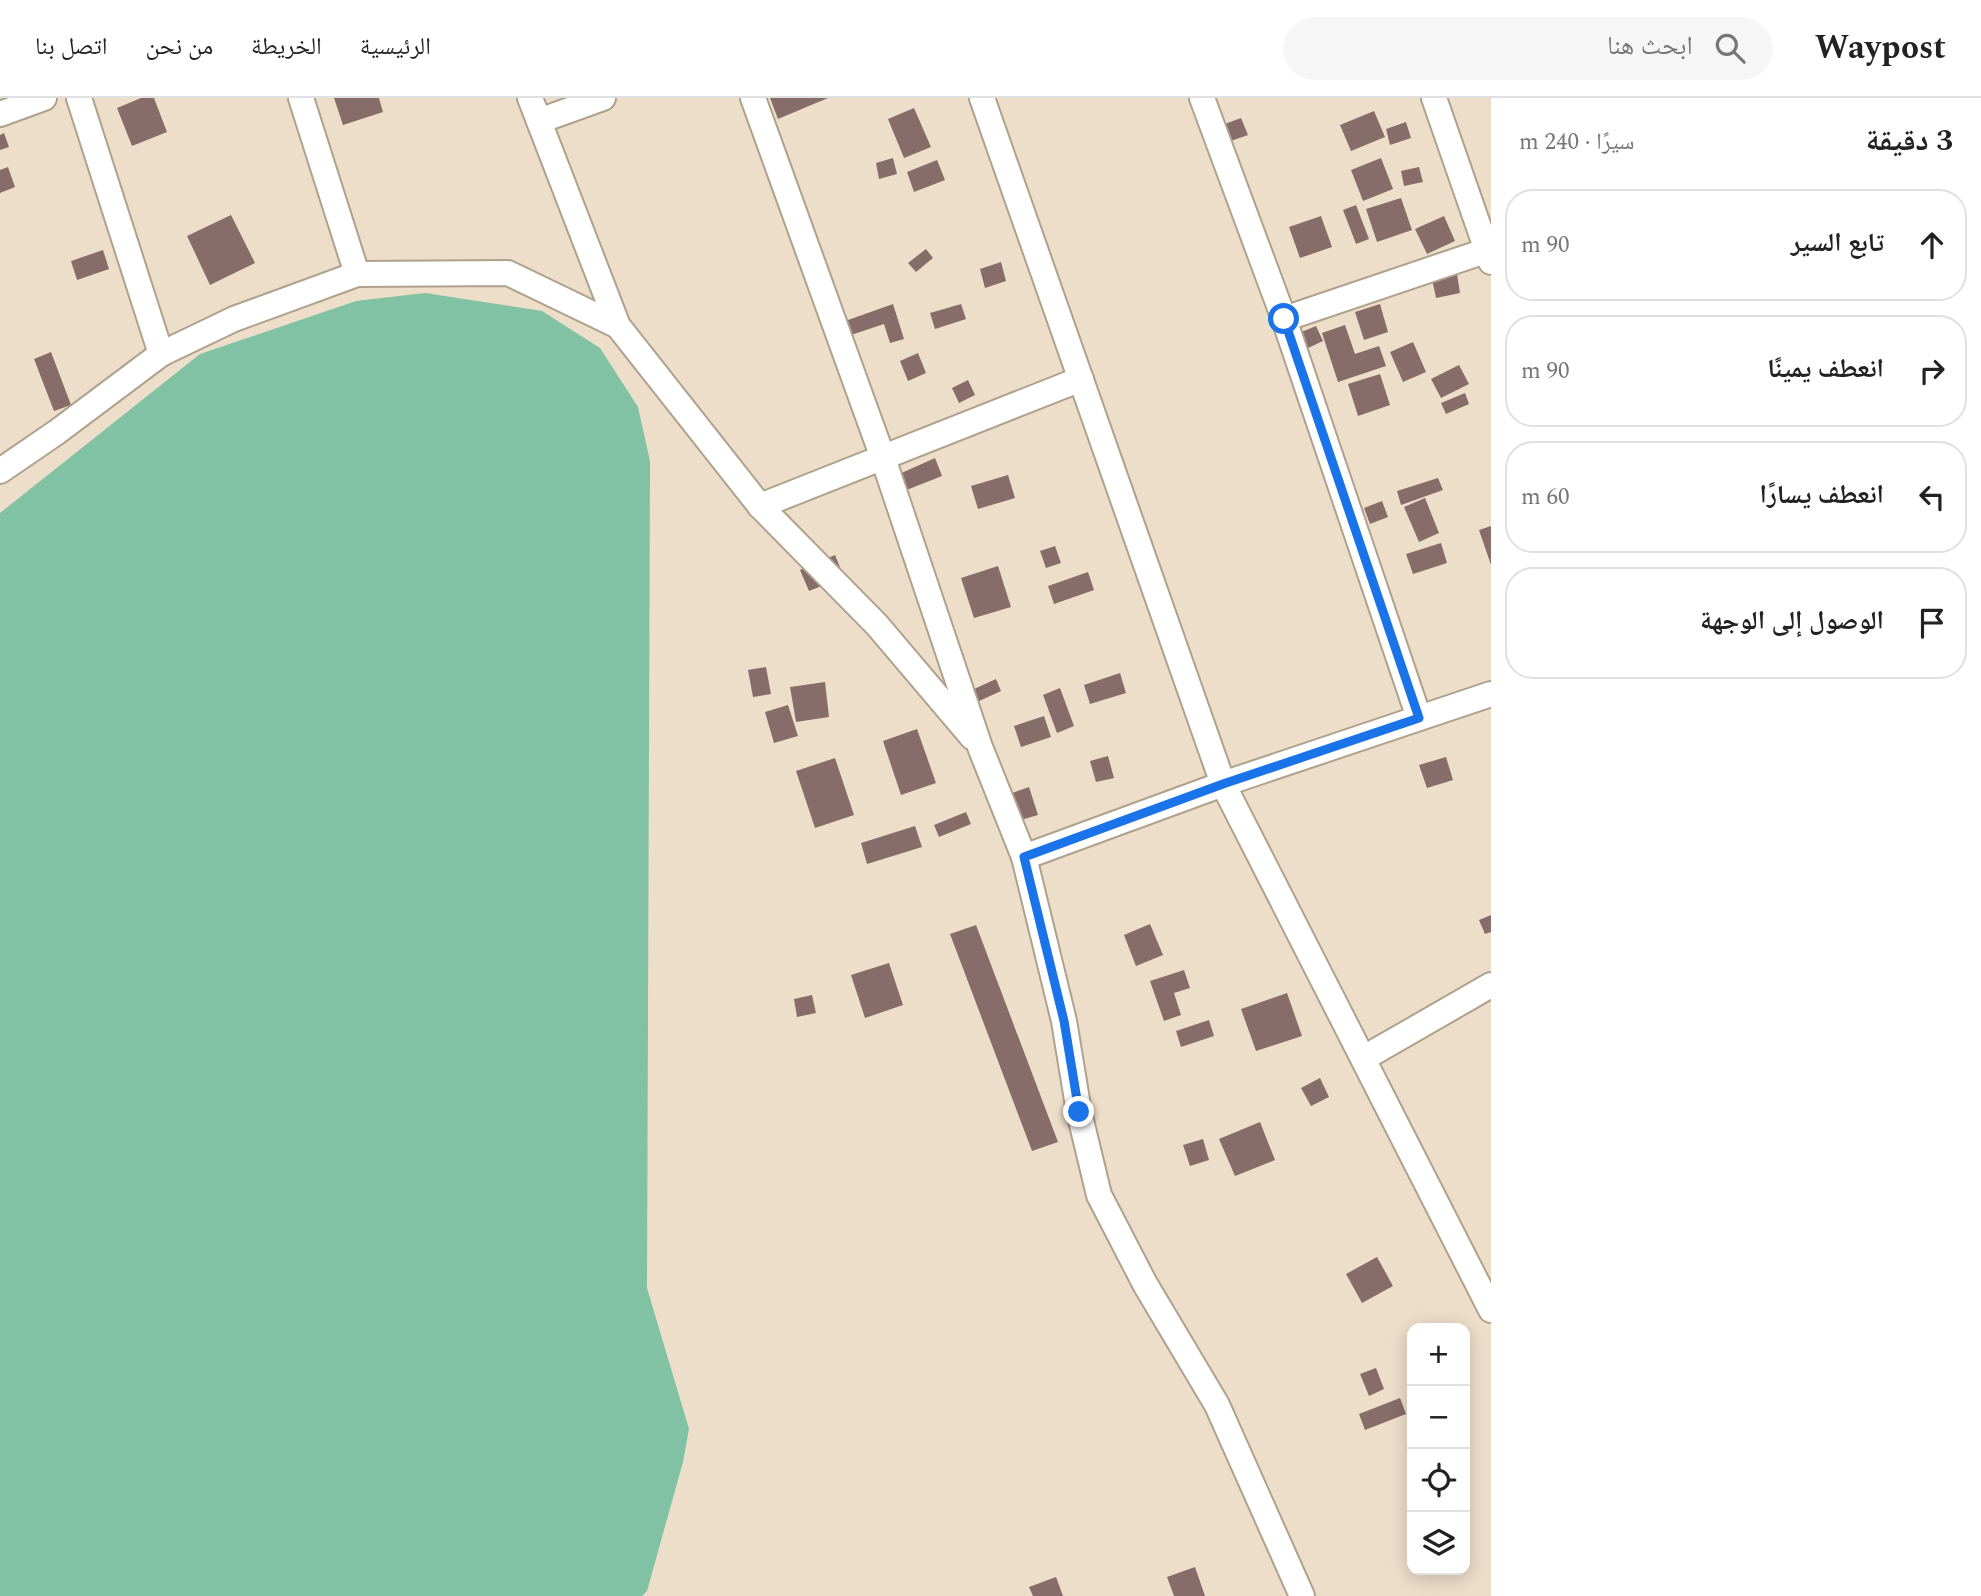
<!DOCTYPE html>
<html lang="ar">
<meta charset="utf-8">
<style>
:root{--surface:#fff;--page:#f6f6f6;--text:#222;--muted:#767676;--line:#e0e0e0}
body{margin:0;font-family:Spectral,"Noto Naskh Arabic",serif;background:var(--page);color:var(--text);direction:rtl}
.controls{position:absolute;right:21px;bottom:21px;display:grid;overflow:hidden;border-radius:14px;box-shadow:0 4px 18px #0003}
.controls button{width:63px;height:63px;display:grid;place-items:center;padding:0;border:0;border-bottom:2px solid var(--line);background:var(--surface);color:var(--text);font:35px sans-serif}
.stop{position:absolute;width:21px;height:21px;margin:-16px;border:5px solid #1a73e8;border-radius:50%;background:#fff}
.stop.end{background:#1a73e8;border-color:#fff;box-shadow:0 2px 7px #0008}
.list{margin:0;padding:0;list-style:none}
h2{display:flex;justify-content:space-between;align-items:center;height:91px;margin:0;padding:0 28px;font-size:30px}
h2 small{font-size:23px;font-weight:400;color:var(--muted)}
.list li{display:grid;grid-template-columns:46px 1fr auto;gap:21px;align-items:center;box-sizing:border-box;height:112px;margin:0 14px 14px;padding:0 14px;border:2px solid var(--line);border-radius:28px}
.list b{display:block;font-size:26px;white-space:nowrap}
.list em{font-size:23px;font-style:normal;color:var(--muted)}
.icon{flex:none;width:38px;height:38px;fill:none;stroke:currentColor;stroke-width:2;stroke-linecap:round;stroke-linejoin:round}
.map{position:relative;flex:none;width:1491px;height:1498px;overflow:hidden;direction:ltr}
header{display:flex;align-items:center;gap:42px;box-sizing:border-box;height:98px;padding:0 35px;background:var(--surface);border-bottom:2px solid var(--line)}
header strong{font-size:33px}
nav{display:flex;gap:38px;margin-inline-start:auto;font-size:24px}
.search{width:490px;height:63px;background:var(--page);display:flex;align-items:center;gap:18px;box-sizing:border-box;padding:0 24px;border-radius:38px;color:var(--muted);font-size:26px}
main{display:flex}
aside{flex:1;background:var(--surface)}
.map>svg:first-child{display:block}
</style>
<header>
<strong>Waypost</strong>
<div class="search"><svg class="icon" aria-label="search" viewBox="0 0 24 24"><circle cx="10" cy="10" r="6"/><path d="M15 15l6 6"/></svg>ابحث هنا</div>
<nav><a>الرئيسية</a><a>الخريطة</a><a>من نحن</a><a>اتصل بنا</a></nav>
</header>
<main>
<aside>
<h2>3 دقيقة<small>سيرًا · 240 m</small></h2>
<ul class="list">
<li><svg class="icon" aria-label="ahead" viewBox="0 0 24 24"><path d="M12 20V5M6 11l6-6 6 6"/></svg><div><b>تابع السير</b></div><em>90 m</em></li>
<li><svg class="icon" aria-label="right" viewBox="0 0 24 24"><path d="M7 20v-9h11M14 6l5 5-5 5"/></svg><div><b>انعطف يمينًا</b></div><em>90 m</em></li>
<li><svg class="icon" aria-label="left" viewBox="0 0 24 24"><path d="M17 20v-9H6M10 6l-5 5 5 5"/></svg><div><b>انعطف يسارًا</b></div><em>60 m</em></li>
<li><svg class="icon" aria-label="arrive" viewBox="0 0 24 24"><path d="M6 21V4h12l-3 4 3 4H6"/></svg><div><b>الوصول إلى الوجهة</b></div></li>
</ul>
</aside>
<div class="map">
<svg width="1491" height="1498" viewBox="0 0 1491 1498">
<rect width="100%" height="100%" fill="#eddec9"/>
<!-- green -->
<polygon fill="#81c1a4" points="425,195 542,213 600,250 638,309 650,363 647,1190 689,1331 683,1364 647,1493 642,1498 0,1498 0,415 200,256 356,203"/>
<!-- building -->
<g fill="#866d69">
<polygon points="141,0 154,0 167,34 132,48 117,10"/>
<polygon points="334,0 379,0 383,14 343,27"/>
<polygon points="770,0 828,0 778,21"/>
<polygon points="914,10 931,49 904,60 888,21"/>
<polygon points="1374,13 1385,39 1351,53 1340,27"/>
<polygon points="1241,20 1248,37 1228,44 1222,27"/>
<polygon points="1406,24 1411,40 1390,47 1386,31"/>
<polygon points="4,35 9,49 0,52 0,37"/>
<polygon points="893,60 897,76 879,81 876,65"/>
<polygon points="1381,60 1393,91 1363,103 1351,72"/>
<polygon points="937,62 945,82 914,94 907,74"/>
<polygon points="8,69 15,89 0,95 0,72"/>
<polygon points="1419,69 1423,84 1404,88 1401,73"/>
<polygon points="1401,100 1412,132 1377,144 1366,111"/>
<polygon points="1356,107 1369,141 1356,146 1343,112"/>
<polygon points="231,117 255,165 210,187 187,138"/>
<polygon points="1321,118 1332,149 1300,160 1289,129"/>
<polygon points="1444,118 1455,143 1427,156 1415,131"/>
<polygon points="926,151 933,160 916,174 908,165"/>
<polygon points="103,152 109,171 77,182 71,163"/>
<polygon points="1001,164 1006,183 985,190 980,171"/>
<polygon points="1457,176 1460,195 1436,200 1432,181"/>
<polygon points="893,206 904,241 890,245 884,226 839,241 834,227"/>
<polygon points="961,206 966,221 935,231 930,215"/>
<polygon points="1380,206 1388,234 1364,242 1355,214"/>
<polygon points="1345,227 1355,256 1379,248 1386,268 1338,284 1322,235"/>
<polygon points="1316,228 1323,243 1306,251 1299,235"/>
<polygon points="1413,244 1426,274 1403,284 1390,254"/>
<polygon points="51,254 71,307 54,313 34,261"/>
<polygon points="918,255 926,275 908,283 900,263"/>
<polygon points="1459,267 1469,286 1441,300 1431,281"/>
<polygon points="1380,276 1390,307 1358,318 1348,286"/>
<polygon points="968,282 975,297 959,305 952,290"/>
<polygon points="1465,295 1469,306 1446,316 1441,305"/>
<polygon points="935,360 942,378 904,393 897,377"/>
<polygon points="1008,377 1015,400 978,411 971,388"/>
<polygon points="1438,380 1443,392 1401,407 1397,393"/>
<polygon points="1425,400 1439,435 1419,444 1404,409"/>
<polygon points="1382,403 1388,419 1370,426 1364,410"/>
<polygon points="1491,428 1491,467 1479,432"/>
<polygon points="1441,445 1447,465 1413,476 1406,456"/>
<polygon points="1055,448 1061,465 1046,470 1040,453"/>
<polygon points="835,457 844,479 809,493 800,472"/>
<polygon points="998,468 1011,509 974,520 961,480"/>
<polygon points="1088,474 1094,492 1054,506 1048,488"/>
<polygon points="766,569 771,596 753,599 748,572"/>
<polygon points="1120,575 1126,595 1090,606 1084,587"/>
<polygon points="996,581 1001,593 977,604 972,592"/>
<polygon points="825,584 829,619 796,624 790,589"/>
<polygon points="1060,590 1074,628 1057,635 1043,597"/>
<polygon points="788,607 798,638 774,645 765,614"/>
<polygon points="1044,618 1051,639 1021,649 1014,628"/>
<polygon points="917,631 936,685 901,697 883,643"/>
<polygon points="1108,658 1114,680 1096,684 1090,663"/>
<polygon points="1446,659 1453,682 1427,690 1419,667"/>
<polygon points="835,660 854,717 815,730 796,673"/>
<polygon points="1029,689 1038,717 1021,722 1012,695"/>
<polygon points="966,714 971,726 939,739 934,727"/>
<polygon points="915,728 922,749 867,766 861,745"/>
<polygon points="1491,817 1491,834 1485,836 1479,822"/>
<polygon points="1150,826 1163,857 1136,868 1124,837"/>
<polygon points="976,827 1058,1044 1032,1053 950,836"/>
<polygon points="889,865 903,907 865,920 851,877"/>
<polygon points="1184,872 1190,890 1174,895 1181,917 1164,923 1150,883"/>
<polygon points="1287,895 1302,938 1256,953 1241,911"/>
<polygon points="812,897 816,915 797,919 794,901"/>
<polygon points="1209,922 1214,938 1181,949 1176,933"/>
<polygon points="1320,980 1329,999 1311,1008 1301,990"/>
<polygon points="1260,1024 1275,1062 1235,1078 1219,1041"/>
<polygon points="1203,1041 1209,1062 1190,1068 1183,1047"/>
<polygon points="1377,1159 1393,1188 1362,1205 1346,1176"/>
<polygon points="1376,1270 1384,1291 1369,1298 1360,1276"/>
<polygon points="1400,1300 1406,1316 1365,1332 1359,1316"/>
<polygon points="1195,1469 1205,1498 1174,1498 1167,1479"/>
<polygon points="1056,1479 1063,1498 1033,1498 1029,1489"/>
</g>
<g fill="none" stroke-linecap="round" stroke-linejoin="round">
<!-- street casing -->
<g stroke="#b0a18d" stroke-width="28">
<g id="street">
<polyline points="79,0 161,256"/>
<polyline points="301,0 357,176"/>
<polyline points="530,0 618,228"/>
<polyline points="753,0 883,360 980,649 1024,759 1064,923 1079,1014 1099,1097 1145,1186 1217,1307 1302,1498"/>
<polyline points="982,0 1223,686 1491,1212"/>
<polyline points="1202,0 1284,221 1419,620"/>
<polyline points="1434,0 1491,164"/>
<polyline points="0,16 44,0"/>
<polyline points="539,23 603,0"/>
<polyline points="1284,221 1491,151"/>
<polyline points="0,373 57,334 161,256 234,221 357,176 508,175 618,228 760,408 877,527 972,639"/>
<polyline points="760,408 1081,281"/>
<polyline points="1024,759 1223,686 1491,596"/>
<polyline points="1364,960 1491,887"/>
</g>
</g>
<!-- street -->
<use href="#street" stroke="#fff" stroke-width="24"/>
</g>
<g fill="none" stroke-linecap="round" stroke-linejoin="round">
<!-- route -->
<polyline stroke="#1a73e8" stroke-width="9" points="1079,1014 1064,923 1024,759 1223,686 1419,620 1284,221"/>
</g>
</svg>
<div class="controls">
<button>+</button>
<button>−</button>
<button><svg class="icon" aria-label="locate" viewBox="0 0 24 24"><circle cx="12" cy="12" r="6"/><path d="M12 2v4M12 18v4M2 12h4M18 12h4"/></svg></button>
<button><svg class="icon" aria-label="layers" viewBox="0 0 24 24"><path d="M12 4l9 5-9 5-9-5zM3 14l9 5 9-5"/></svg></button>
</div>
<div class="stop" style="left:1284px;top:221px"></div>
<div class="stop end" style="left:1079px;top:1014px"></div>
</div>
</main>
